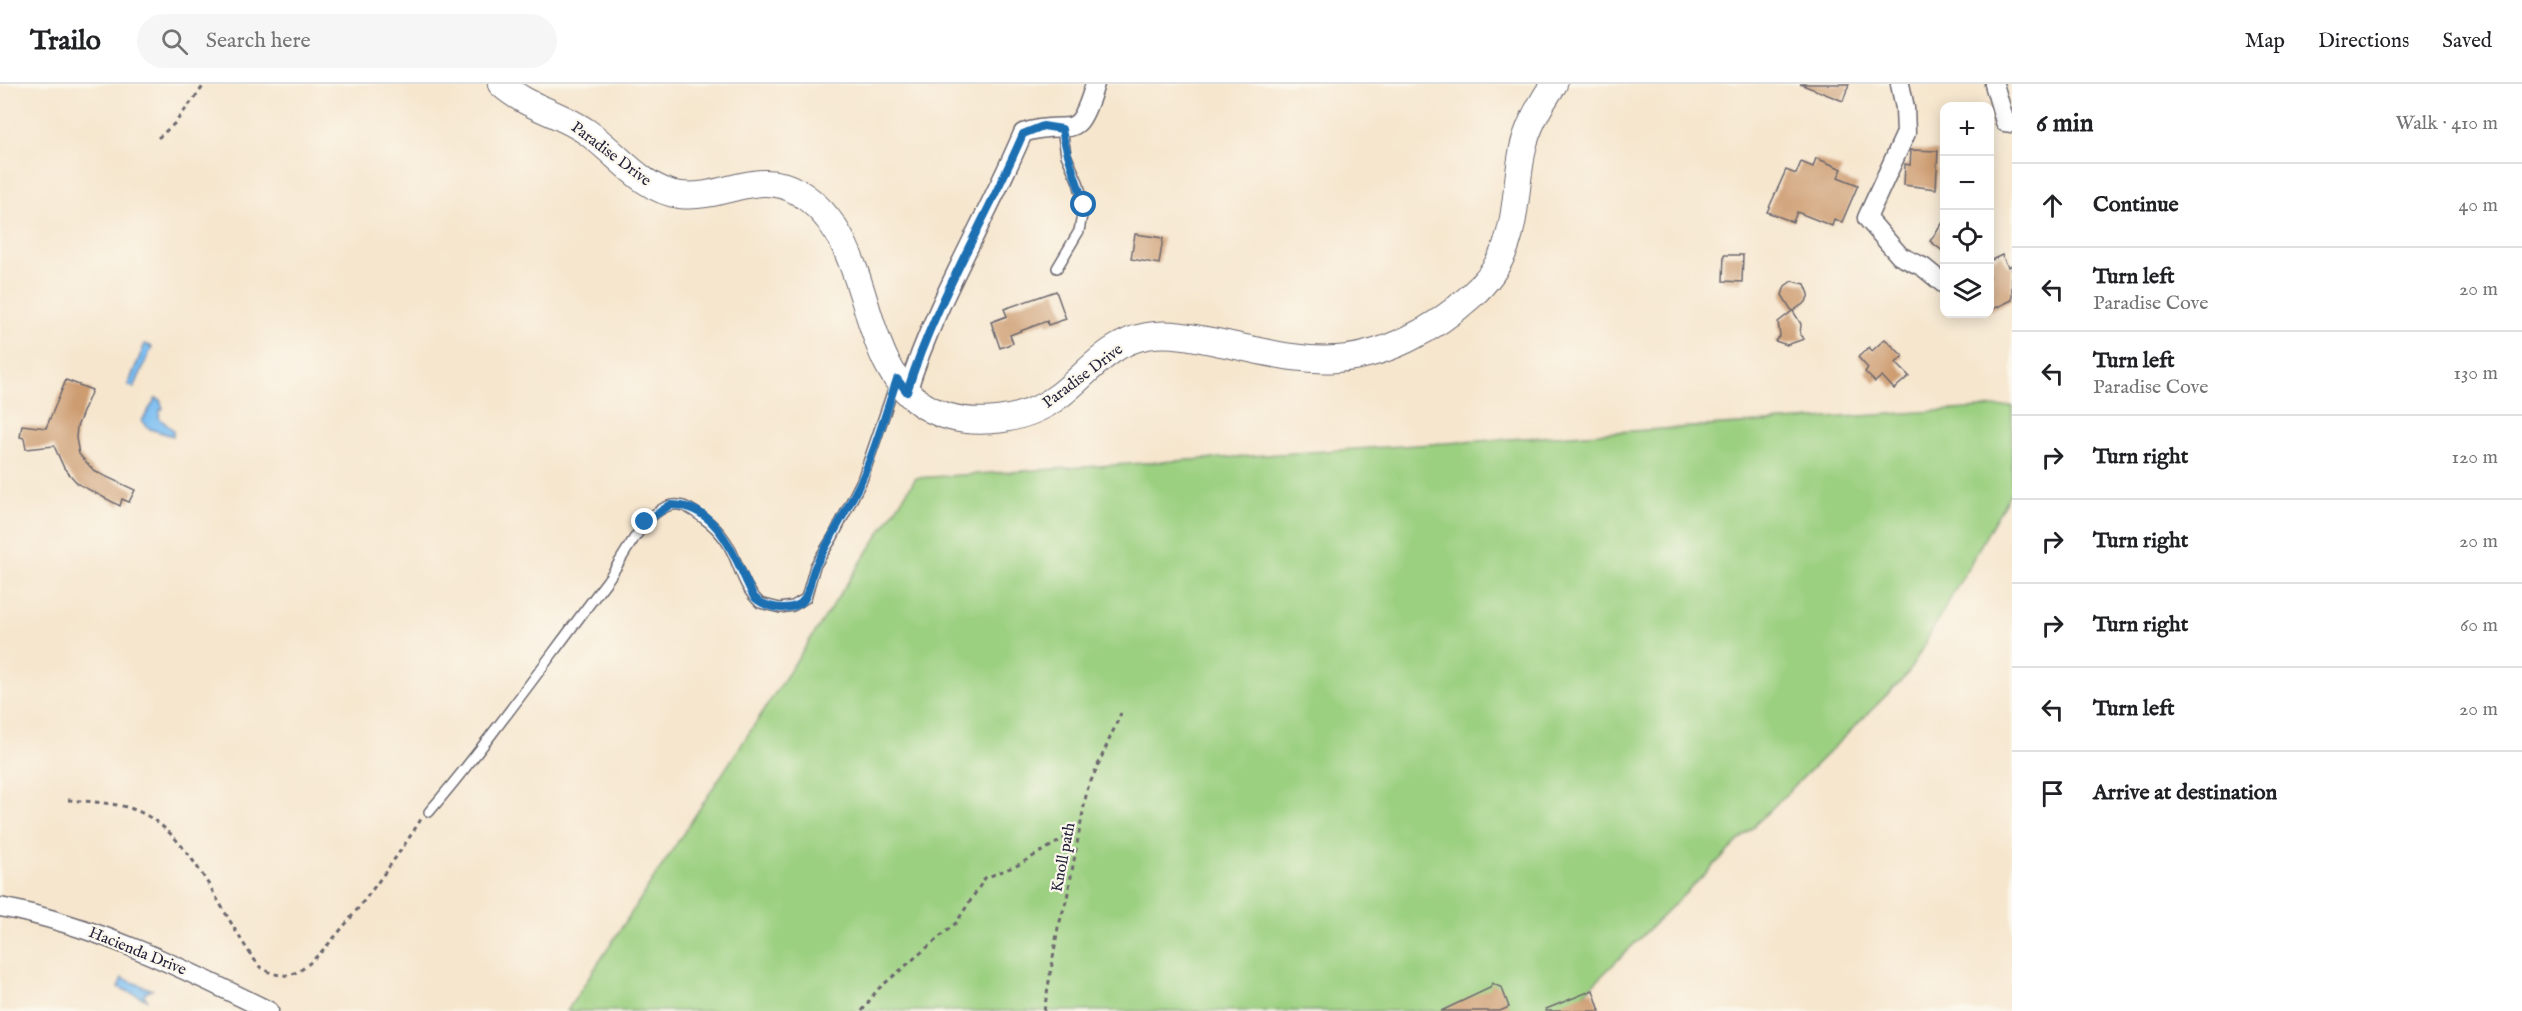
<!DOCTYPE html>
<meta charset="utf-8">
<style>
:root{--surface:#fff;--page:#f6f6f6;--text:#202124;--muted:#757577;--line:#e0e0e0}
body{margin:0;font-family:"IM FELL English",serif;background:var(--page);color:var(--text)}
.controls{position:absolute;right:18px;top:18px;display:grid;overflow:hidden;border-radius:12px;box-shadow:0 3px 15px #0003}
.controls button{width:54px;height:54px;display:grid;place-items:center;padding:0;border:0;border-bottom:2px solid var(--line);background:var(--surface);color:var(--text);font:30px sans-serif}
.stop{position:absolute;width:18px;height:18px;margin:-14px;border:4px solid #1f6fb2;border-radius:50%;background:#fff}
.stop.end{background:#1f6fb2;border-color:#fff;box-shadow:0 2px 6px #0008}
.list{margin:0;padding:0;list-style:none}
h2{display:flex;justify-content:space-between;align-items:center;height:78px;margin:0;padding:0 24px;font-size:26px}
h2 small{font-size:20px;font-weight:400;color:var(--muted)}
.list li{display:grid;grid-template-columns:39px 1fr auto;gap:18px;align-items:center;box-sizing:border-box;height:84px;padding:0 24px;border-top:2px solid var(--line)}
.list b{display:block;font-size:22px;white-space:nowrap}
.list p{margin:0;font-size:20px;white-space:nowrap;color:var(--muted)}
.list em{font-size:20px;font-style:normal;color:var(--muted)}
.icon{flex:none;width:33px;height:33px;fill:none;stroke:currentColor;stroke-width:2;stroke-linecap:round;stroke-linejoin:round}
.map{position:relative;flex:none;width:2012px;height:927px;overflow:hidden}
header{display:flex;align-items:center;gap:36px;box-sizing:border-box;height:84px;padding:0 30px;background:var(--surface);border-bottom:2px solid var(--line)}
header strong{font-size:28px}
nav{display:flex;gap:33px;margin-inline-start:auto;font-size:21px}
.search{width:420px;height:54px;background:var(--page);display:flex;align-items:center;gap:15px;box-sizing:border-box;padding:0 21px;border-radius:33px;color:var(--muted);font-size:22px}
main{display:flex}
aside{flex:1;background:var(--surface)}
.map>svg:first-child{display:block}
</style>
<header>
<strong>Trailo</strong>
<div class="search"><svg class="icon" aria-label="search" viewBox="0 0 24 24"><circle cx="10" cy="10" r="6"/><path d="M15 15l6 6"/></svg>Search here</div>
<nav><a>Map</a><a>Directions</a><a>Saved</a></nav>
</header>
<main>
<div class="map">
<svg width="2012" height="927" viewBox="0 0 2012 927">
<rect width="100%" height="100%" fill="#fbf7ec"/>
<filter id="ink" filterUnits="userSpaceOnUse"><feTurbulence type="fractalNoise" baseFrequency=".0167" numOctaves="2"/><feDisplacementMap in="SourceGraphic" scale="12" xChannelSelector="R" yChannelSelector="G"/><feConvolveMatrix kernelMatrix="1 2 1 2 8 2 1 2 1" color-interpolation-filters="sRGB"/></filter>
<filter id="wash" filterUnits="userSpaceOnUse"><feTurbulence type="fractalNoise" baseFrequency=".008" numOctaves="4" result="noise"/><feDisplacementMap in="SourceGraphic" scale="24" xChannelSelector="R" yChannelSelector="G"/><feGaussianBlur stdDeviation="1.35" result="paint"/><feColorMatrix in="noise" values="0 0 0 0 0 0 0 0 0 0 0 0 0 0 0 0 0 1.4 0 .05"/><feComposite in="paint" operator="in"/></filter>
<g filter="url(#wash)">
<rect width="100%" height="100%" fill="#f6e6ce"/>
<!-- green -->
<polygon fill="#9cd081" stroke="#5f795e" stroke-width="1.5" points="2012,322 2012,406 1907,591 1566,927 567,927 916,394"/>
<!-- water -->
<g fill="#7cbef2" stroke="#4f7096" stroke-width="1.5">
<polygon points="145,260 152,263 134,304 128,301"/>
<polygon points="156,314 160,316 163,325 160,326 159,334 173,346 173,352 150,345 142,337"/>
<polygon points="122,894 152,906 145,908 144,912 148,916 118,903"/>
</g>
<g id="blocks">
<!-- building -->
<g fill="#cd9c71">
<polygon points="1800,0 1849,0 1843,17"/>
<polygon points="1911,66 1938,67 1936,105 1904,101 1905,80 1910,81"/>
<polygon points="1816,74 1842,85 1838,93 1858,101 1842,138 1834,135 1832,142 1797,128 1793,138 1767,128 1786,86 1796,90 1801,78 1813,83"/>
<polygon points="1944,137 1944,168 1930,157"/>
<polygon points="1135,150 1163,154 1159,180 1131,175"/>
<polygon points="1724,171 1743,171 1742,198 1723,197"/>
<polygon points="2002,171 2008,183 2012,181 2012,216 1989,227 1989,177"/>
<polygon points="1792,197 1805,200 1809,210 1806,218 1793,227 1801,240 1800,251 1804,255 1787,261 1775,257 1780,252 1778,238 1792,227 1782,211 1785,202"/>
<polygon points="1056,207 1066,235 1048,241 1047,237 1010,251 1013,259 1000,264 991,238 1007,232 1004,225"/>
<polygon points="1885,255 1903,272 1896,279 1909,292 1894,305 1882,292 1875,298 1865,288 1868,284 1858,273 1869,263 1872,267"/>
<polygon points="66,296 92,306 77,343 76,354 79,370 94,387 135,406 129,418 122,415 120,422 78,400 64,384 54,362 26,365 24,354 20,353 22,341 46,344"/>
<polygon points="1492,899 1502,904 1509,923 1500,927 1441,927 1490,904"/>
<polygon points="1593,906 1600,927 1546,927 1546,925"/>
</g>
</g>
</g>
<g filter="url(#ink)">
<use href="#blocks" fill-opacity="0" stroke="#6c676e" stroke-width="1.5"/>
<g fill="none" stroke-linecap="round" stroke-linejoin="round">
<!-- lane casing -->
<g stroke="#6c676e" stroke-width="12">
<g id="lane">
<polyline points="1057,184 1079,147 1084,121 1078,98 1066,71 1062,45"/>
<path d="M429,728C492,654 548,574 607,497C620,479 630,457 645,440C653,430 666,419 679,421C688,422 696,429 703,434C742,461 733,494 760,519L780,524L793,522L806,514L815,482L833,453L862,396L895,300"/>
</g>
</g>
<!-- street casing -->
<g stroke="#6c676e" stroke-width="21">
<g id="street">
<polyline points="1900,0 1905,24 1906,49 1867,134 1900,172 1923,183 1944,200"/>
<polyline points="1994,0 2005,38 2012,39"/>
<path d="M907,308C935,218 986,136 1023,49C1072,32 1075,66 1095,0"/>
<path d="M0,823C95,841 183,884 269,927"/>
</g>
</g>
<!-- secondary casing -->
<g stroke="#6c676e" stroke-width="28">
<path id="secondary" d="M501,0C526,23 560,29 587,48C617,69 642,106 680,111C722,116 758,84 798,108C876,155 854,272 920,319C960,347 1023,340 1060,311C1088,289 1110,258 1147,252C1175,247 1204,256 1231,261C1266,268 1302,278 1337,275C1385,272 1435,245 1470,213C1521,168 1511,123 1523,64C1528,41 1541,19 1554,0"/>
</g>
<!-- path -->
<g stroke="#6c676e" stroke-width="3" stroke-dasharray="4.5 4.5" stroke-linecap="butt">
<polyline points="158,54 175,39 205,0"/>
<path d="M68,716C92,718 122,718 144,730C197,758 224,838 260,883C271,890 283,894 295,889C323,879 404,764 421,735"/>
<polyline points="862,927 877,906 956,839 985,794 1018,781 1079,746"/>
<polyline points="1044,927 1058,844 1067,814 1087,706 1121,629"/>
</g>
<!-- lane -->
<use href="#lane" stroke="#fff" stroke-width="9"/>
<!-- street -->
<use href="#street" stroke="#fff" stroke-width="18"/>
<!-- secondary -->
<use href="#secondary" stroke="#fff" stroke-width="26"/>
</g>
</g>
<g fill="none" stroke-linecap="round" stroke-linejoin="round" filter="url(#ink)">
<!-- route -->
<path stroke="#1f6fb2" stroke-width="8" d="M645,438L670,421C720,420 735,477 754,513C765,524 787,528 801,519C810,512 810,491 816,481C831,452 848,425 862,395C876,363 886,328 897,295L907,308C935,218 986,136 1023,50L1043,42L1062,45C1066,72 1077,95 1084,121"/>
</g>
<g text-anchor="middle" stroke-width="4.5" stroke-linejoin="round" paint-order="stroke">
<!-- street labels -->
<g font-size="16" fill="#22223b" stroke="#fbf7ec">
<text transform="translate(612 69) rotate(37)" y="6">Paradise Drive</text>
<text transform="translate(1082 291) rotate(-37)" y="6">Paradise Drive</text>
<text transform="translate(1062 773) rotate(-79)" y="6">Knoll path</text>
<text transform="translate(138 866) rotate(22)" y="6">Hacienda Drive</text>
</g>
</g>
</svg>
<div class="controls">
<button>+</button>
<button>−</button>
<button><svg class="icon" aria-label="locate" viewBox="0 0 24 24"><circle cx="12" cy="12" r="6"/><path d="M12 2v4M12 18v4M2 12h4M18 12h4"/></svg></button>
<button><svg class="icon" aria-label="layers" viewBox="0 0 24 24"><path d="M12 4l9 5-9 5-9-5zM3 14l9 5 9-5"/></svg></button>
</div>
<div class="stop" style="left:1084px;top:121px"></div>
<div class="stop end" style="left:645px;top:438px"></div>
</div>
<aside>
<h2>6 min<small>Walk · 410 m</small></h2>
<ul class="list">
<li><svg class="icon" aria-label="ahead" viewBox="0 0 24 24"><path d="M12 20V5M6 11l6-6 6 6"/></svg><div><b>Continue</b></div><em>40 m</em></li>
<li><svg class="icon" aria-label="left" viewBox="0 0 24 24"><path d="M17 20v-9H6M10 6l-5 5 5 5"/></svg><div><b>Turn left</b><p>Paradise Cove</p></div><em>20 m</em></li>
<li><svg class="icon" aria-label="left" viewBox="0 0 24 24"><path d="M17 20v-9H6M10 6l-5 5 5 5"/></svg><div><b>Turn left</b><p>Paradise Cove</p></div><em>130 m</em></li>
<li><svg class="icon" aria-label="right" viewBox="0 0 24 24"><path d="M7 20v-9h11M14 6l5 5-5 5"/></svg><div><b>Turn right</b></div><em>120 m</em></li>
<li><svg class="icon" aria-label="right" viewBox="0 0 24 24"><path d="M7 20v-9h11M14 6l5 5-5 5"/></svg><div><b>Turn right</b></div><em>20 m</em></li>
<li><svg class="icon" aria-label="right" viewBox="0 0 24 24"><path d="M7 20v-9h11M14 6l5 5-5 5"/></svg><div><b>Turn right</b></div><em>60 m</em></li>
<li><svg class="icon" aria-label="left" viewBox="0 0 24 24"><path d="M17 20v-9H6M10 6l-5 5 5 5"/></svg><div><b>Turn left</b></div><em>20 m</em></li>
<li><svg class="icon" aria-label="arrive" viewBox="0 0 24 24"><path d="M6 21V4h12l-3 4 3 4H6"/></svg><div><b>Arrive at destination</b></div></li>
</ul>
</aside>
</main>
